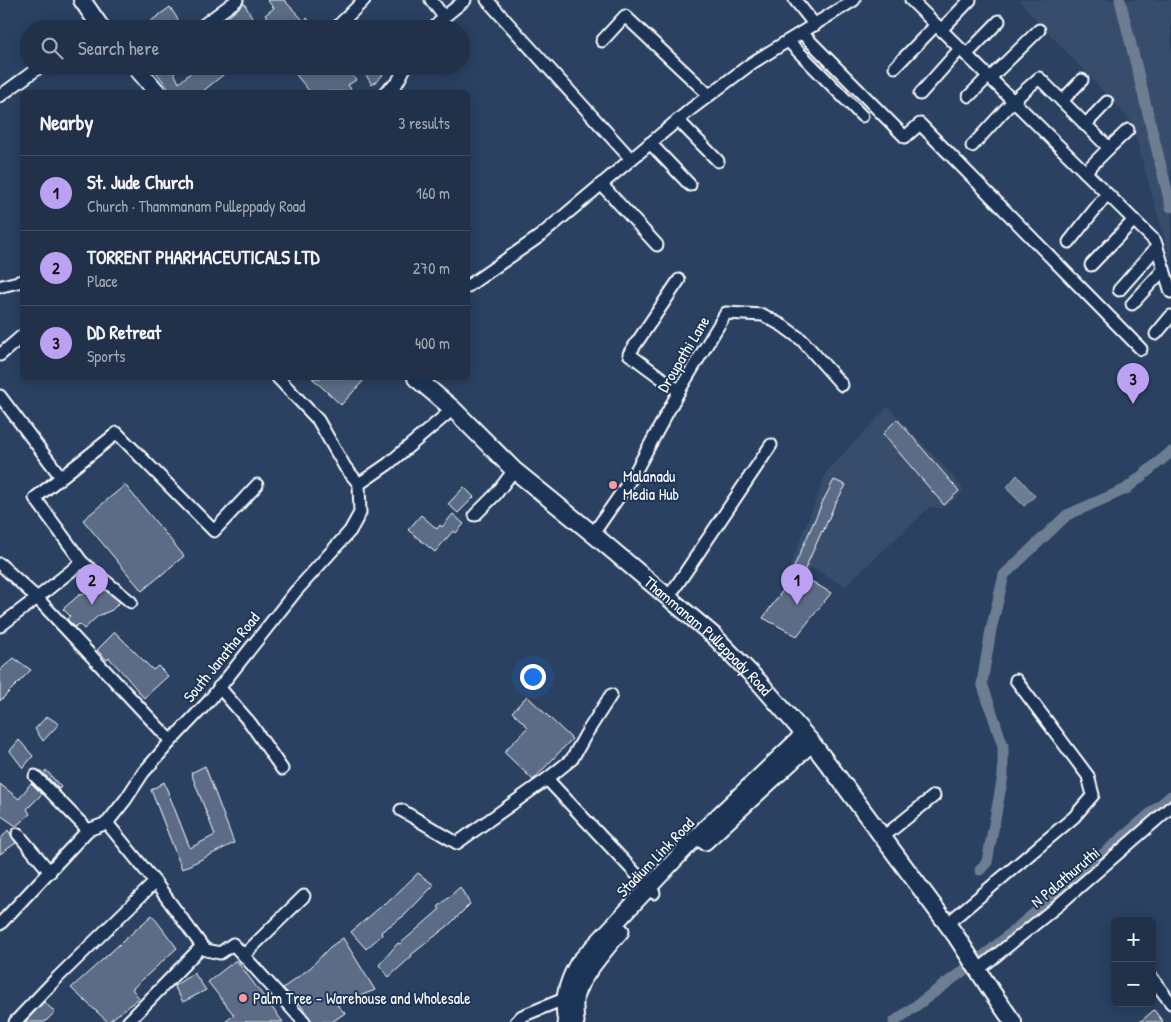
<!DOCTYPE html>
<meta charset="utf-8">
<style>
:root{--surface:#203149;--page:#283950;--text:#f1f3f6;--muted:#a2a9b4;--line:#3d4c61;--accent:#bca0f2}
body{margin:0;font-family:"Patrick Hand",sans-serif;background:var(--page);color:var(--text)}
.controls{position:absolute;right:15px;bottom:15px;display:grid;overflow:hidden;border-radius:8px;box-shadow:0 2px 12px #0003}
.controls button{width:45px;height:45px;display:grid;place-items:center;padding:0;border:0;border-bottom:1px solid var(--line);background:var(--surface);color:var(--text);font:25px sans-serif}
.you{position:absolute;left:532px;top:676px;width:18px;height:18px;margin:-12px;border:4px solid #fff;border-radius:50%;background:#1a73e8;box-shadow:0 0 0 8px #1a73e833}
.badge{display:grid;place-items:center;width:32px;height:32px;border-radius:50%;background:var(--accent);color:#111;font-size:16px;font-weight:700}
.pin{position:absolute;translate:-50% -41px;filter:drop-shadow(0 1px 2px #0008)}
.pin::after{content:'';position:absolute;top:26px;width:18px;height:15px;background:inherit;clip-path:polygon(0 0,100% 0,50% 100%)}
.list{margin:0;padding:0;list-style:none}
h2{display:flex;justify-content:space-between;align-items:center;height:65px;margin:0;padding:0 20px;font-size:21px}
h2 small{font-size:16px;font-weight:400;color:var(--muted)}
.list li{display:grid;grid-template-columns:32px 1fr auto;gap:15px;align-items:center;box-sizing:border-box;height:75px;padding:0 20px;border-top:1px solid var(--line)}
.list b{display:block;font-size:19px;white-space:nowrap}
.list p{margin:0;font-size:16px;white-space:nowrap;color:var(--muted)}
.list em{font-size:16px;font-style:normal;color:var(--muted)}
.icon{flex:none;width:28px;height:28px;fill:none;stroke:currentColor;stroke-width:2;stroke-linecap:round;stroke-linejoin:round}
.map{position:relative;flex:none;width:1171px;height:1022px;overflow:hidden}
.search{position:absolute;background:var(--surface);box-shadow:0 2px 12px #0003;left:20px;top:20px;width:450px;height:55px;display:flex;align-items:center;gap:12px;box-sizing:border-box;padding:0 18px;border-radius:28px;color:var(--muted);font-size:19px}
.panel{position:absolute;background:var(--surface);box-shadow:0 2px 12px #0003;left:20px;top:90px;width:450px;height:290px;border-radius:8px}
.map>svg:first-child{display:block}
</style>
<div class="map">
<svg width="1171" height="1022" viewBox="0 0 1171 1022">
<rect width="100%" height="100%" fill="#2a4161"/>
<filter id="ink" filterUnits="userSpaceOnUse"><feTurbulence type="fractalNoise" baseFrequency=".02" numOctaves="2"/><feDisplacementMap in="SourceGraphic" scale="10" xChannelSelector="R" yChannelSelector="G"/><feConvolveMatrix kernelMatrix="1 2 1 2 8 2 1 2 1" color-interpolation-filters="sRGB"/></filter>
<g filter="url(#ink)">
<!-- built -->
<g fill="#394e6c">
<polygon points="1018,0 1171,0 1171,261 1131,121"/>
<polygon points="888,407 952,475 964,491 943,508 930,507 845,586 811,567 807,574 802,574 789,569 827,471"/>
</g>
<!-- water -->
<polygon fill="#6d7d92" stroke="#a7b1be" points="1017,475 1035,496 1024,506 1006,488"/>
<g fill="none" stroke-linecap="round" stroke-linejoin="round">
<!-- canal -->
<g stroke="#6d7d92" stroke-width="11">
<polyline points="1120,0 1171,207"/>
<polyline points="980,870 987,862 1003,776 1003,746 982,683 991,630 1004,575 1067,515 1126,489 1171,452"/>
<polyline points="894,1022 990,951 1171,796"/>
</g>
</g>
<!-- building -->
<g fill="#5b6c86" stroke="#fff">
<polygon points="267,0 284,0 304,21 307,18 315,29 276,29 265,15 274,8"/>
<polygon points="244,3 249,12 258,29 230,29 223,22"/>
<polygon points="170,7 182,26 178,29 140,29"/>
<polygon points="152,66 171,66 179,83 198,66 234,66 202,92 169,92 173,89 170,91"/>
<polygon points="289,66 345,66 356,80 348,85 353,92 310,92"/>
<polygon points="368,66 383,66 379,71 383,75 372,85 363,70"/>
<polygon points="312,378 366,378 341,405"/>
<polygon points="897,419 959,491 944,505 883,434"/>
<polygon points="834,480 846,485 834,506 823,532 822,531 804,571 794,567 823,501"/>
<polygon points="125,485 184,556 142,591 83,520"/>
<polygon points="464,487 474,497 458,513 448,504"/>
<polygon points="453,514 464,524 456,533 453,531 435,552 408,530 421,515 437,529 440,525 442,527"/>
<polygon points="796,572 831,593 797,636 763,618"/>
<polygon points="99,585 120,602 112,610 98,616 84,629 79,624 75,627 67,619 70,616 63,609 79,595 84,594"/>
<polygon points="115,632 153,670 158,666 168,676 144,698 123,673 109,658 107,660 97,650"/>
<polygon points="14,658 31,670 0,701 0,670"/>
<polygon points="527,696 572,739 533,780 504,752 528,727 512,712"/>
<polygon points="47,716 59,724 43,741 35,729"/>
<polygon points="19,740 33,756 23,768 10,751"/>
<polygon points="205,766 234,843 182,869 151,790 164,782 190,848 215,835 191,773"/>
<polygon points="46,770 61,787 59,789 44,774"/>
<polygon points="31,783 42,794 27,809 30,814 16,826 0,815 0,784 19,799"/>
<polygon points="8,830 16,843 0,854 0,840"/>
<polygon points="418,873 434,885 405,915 381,932 382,935 366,949 351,932 384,904 385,905"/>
<polygon points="460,887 470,904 449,925 411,955 412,956 389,977 379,965 398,943 400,944 440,909 438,907"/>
<polygon points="152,915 177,948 132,989 139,998 108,1022 71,988"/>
<polygon points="343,938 375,990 337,1005 345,1013 332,1022 313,1022 299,1003 298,1004 283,988 310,968 330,947"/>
<polygon points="236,960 283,1022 225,1022 234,1015 208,982"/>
<polygon points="194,973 206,990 183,1002 174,986"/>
<polygon points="44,1002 55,1012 45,1022 25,1022"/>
<polygon points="1154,1010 1163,1022 1140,1022"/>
</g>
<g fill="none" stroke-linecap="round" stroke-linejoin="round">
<!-- minor casing -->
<g stroke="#fff" stroke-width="15">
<g id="minor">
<polyline points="431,0 444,17 433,29"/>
<polyline points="487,0 631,159"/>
<polyline points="795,0 815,25"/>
<polyline points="911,0 1155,241 1171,292"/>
<polyline points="444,17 465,0"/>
<polyline points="198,29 237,0"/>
<polyline points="335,29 364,0"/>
<polyline points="941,30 970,0"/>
<polyline points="802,33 905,137 920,124 1141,349"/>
<polyline points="602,41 625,16 709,95"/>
<polyline points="788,41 862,116"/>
<polyline points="966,55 999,21"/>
<polyline points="895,67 936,25"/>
<polyline points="990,78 1039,30"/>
<polyline points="385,92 397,83 406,66"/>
<polyline points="920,94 960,49"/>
<polyline points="0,96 41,66"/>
<polyline points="969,96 988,77"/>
<polyline points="1062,101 1082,80"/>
<polyline points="678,120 718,161"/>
<polyline points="1085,125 1107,102"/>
<polyline points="650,143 690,185"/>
<polyline points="972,146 1013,101 1039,78 1109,148 1085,172"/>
<polyline points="1109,148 1128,130"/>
<polyline points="601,184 657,245"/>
<polyline points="1069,242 1107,194"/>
<polyline points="1091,265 1134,220"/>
<polyline points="2,286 22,281"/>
<polyline points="468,286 540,236 691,109 752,63 854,0"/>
<polyline points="1119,290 1157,247"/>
<polyline points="1132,304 1164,269"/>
<polyline points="1156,334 1171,316"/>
<polyline points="0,355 22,336"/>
<polyline points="278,378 318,420 345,467 359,484"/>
<polyline points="679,391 629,354 679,280"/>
<polyline points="0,396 61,477"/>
<polyline points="475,515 496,494 514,470"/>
<polyline points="593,534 633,476 679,391 726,313 763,315 783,326 802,340 842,385"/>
<polyline points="82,562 131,602"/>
<polyline points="0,564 37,598 82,562 35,498 117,433 214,531 257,485"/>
<polyline points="668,598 771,445"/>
<polyline points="0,626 37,598 171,741"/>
<polyline points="219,687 251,724 282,769"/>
<polyline points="35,776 88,830"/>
<polyline points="547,779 572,759 586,734 611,695"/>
<polyline points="401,810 457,843 547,779 654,893"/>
<polyline points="107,823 155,882 202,946 206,950 220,953 233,944 304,1022"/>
<polyline points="18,834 50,872"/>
<polyline points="883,837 934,796"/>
<polyline points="0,924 88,830 107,823 126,799 143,773 171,741 208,702 296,591 350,531 360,513 359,484 388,464 453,409"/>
<polyline points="947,924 1074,817 1093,795 1088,776 1016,680"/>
<polyline points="244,955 304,896"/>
<polyline points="978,970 1056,907 1171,807"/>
<polyline points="1152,978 1171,1003"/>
<polyline points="15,1022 56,979 155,882"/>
<polyline points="128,1022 202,946"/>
<polyline points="516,1022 522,1016 564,999"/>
</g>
</g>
<!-- tertiary casing -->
<g stroke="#fff" stroke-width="19">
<g id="tertiary">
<polyline points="705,842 812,743"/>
<path d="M566,1022C561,1001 567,982 578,963L700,833L804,734"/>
<path d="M576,1022C575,1013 574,1003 576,995C580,978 609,945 621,931"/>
</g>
</g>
<!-- secondary casing -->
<g stroke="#fff" stroke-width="20">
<g id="secondary">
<polyline points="82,0 102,29"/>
<polyline points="135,66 157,92"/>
<path id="s1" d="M416,378L453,409L514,470L593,534L714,636L759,682L812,743L841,781L956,936L992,992L1013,1022"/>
</g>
</g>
<!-- minor -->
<use href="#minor" stroke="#1d3557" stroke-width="11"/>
<!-- tertiary -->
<use href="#tertiary" stroke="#1d3557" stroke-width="15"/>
<!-- secondary -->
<use href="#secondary" stroke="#1d3557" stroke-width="16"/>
</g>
</g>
<!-- markers -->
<g fill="#ff9aa2" stroke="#1d3557" stroke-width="2">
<circle cx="613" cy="485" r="5"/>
<circle cx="243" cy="998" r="5"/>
</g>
<g text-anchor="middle" stroke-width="4" stroke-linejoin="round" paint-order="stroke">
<!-- street labels -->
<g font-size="16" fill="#fff" stroke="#1d3557">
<text transform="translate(683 354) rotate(-59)" y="6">Droupathi Lane</text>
<text dy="6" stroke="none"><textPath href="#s1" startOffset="390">Thammanam Pulleppady Road</textPath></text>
<text transform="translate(221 657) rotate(-51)" y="6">South Janatha Road</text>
<text transform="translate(655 857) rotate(-46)" y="6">Stadium Link Road</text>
<text transform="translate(1065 877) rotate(-40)" y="6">N Palathuruthi</text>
</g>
<!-- poi labels -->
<g font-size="16" fill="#fff" stroke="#1d3557" text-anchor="start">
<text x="623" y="482">Malanadu<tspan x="623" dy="18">Media Hub</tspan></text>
<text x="253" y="1004">Palm Tree - Warehouse and Wholesale</text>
</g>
</g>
</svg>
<div class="controls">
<button>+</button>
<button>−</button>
</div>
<div class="you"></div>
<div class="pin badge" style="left:797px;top:605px">1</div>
<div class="pin badge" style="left:92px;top:605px">2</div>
<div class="pin badge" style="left:1133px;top:404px">3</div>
<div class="search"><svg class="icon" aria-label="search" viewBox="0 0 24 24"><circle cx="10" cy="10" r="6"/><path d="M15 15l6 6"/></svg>Search here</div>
<section class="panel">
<h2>Nearby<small>3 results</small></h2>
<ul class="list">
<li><span class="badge">1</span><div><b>St. Jude Church</b><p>Church · Thammanam Pulleppady Road</p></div><em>160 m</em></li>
<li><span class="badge">2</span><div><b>TORRENT PHARMACEUTICALS LTD</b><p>Place</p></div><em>270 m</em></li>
<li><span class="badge">3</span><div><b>DD Retreat</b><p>Sports</p></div><em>400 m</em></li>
</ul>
</section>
</div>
